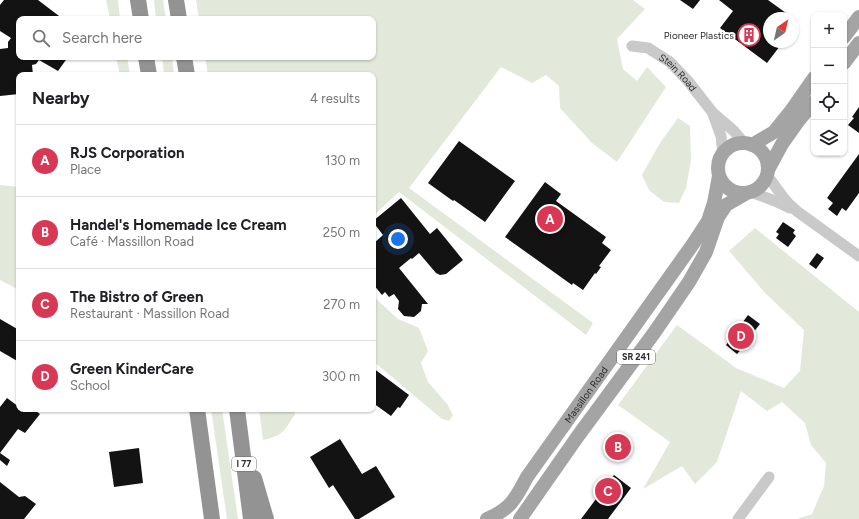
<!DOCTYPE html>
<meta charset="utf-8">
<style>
:root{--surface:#fff;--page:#f6f6f6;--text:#202124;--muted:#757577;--line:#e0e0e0;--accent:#d83853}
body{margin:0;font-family:Figtree,sans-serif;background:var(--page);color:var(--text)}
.controls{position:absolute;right:12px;top:12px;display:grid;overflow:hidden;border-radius:8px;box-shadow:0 1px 3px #0004}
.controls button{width:36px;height:36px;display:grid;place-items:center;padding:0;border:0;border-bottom:1px solid var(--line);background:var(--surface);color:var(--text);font:20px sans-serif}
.compass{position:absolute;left:763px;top:12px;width:36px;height:36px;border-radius:50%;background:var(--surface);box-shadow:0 1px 3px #0004;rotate:34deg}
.you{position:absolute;left:398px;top:239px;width:14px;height:14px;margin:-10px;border:3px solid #fff;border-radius:50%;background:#1a73e8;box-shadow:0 0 0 6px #1a73e833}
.badge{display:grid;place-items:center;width:26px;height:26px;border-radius:50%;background:var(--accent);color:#fff;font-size:13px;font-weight:700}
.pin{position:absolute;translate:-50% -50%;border:2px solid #fff;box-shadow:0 1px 4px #0006}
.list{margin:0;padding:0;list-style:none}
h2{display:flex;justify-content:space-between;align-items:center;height:52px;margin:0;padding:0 16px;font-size:17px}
h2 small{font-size:13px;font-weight:400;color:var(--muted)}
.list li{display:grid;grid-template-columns:26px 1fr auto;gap:12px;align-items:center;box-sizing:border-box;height:72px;padding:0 16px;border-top:1px solid var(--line)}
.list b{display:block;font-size:15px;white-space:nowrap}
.list p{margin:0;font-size:13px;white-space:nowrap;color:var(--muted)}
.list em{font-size:13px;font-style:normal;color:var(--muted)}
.icon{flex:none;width:22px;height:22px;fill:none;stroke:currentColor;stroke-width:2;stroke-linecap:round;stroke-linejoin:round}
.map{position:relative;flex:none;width:859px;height:519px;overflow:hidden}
.search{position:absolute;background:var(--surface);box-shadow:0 1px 3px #0004;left:16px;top:16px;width:360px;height:44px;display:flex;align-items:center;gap:10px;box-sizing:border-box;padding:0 14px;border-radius:8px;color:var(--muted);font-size:15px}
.panel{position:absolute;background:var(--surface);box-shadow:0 1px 3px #0004;left:16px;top:72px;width:360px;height:340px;border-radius:8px}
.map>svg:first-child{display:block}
</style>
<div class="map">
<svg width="859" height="519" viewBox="0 0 859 519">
<rect width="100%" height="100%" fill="#fff"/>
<!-- green -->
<g fill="#e3e9da">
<polygon points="106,0 118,0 120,19 110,19"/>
<polygon points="154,0 163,0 166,19 156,19"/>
<polygon points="196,0 633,0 645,9 617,39 623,69 637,81 647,67 666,87 617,162 592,143 560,108 559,86 546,75 532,83 501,67 409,188 593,323 586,335 399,192 373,216 373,75 208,75 205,57 373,57 373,19 199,19"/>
<polygon points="116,57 127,57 130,75 120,75"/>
<polygon points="162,57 172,57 174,75 164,75"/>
<polygon points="678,118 690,126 691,160 686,188 679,203 664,202 649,190 642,175 660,143"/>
<polygon points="0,185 19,187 19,290 0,280"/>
<polygon points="755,228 859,312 859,519 797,519 812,514 824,486 826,463 811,445 805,423 782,402 767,411 741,391 717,462 695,484 682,466 643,489 670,442 618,405 677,325 736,368 784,388 800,371 804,330 765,293 729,251"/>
<polygon points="373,296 398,319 419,328 428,351 421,363 428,382 447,404 453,415 449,421 442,419 373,361"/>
<polygon points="211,409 222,409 238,519 227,519"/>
<path d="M259,409H293L295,414C285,430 283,436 263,440Z"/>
</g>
<!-- building -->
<g fill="#131313">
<polygon points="4,0 38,0 63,19 19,19 19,57 68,57 58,71 39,60 36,64 32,65 33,75 19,75 19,94 0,96 0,49 8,48 8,42 11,38 0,31 0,5"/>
<polygon points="680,0 700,0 693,9"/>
<polygon points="719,0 768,0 793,18 769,18 769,42 783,42 767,63 720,28 733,11"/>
<polygon points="859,107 859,133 848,125 854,118 852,117"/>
<polygon points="459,141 515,181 485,222 454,200 453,201 428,183"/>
<polygon points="859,154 859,193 846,211 842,208 837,216 828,209 833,203 827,198"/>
<polygon points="545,182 561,194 556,201 606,237 602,243 611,250 599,266 601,267 596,274 595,273 583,290 573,283 572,285 505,237"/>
<polygon points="401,198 430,234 437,228 463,260 446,274 440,275 436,273 419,253 412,259 411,258 399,268 428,304 422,304 421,311 414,317 404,316 398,309 399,301 394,294 389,297 385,292 382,295 373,284 373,244 383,235 373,222 373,221"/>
<polygon points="783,222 795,230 793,233 796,236 788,247 776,238 779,234 776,232"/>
<polygon points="817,253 824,258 816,269 809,264"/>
<polygon points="748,315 760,324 748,339 750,341 746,348 744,346 737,354 726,345 733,336 730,334 735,328 737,330"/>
<polygon points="0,319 19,330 19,362 0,351"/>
<polygon points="373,368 409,395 400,408 398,407 391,416 373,403"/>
<polygon points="7,398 19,407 19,409 22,409 25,412 27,409 33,409 40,414 25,433 18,429 0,453 10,460 7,466 0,460 0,407"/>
<polygon points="613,437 631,450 625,459 607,445"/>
<polygon points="340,439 362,474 376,466 395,497 359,519 355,519 333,485 329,488 310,457"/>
<polygon points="139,448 143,483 114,487 109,452"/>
<polygon points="614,475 631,488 608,519 581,519"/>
<polygon points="0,482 19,497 25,496 36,504 24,519 0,519"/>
</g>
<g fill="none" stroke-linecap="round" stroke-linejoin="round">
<!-- minor -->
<g stroke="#c9c9c9" stroke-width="11">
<path id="s1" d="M632,46L648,48L670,62L688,81L713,113L734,131L744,143"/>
<polyline points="713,114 721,136 723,154"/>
<polyline points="767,175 783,197 790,205 798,212 859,256"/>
<polyline points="751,192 775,201 790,208"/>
<polyline points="738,519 769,477"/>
</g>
<!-- major -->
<g stroke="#a4a4a4" stroke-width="14">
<polyline points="844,37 859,17"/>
<polyline points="844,63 859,43"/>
<circle cx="743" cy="168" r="25"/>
<polyline points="752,145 774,132 791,111 814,78"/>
<polyline points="768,170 782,144 799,120 814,102"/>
<path id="s2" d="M487,519C511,509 516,498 527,477L693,244L708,221L714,203L719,176"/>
<polyline points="520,519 578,436 654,333 689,282 706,252 718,217 726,205 745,194"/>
</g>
<!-- highway -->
<g stroke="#939393" stroke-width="16">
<polyline points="138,0 141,19"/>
<polyline points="176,0 179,19"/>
<polyline points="146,57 149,75"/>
<polyline points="184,57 187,75"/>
<polyline points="197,409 212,519"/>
<polyline points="237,409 251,519"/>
<polyline points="254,478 266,519"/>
</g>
</g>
<!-- icons -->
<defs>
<g id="building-ring" transform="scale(1.15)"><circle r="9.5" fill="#fff" stroke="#d83853" stroke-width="1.5"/><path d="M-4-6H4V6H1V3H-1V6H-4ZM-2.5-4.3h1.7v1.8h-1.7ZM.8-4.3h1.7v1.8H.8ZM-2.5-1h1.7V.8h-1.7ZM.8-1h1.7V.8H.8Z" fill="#d83853"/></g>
</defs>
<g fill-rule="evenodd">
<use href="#building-ring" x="749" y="35"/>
</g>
<g text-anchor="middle" stroke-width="4" stroke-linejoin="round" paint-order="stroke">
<!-- shield labels -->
<g fill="#fff" stroke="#6b6b6b" stroke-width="1">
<rect x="617" y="350" width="38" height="14" rx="3"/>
<rect x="232" y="457" width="24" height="14" rx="3"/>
</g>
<g font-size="9" font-weight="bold" fill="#2c2c2c">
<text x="636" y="360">SR 241</text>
<text x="244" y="467">I 77</text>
</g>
<!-- poi labels -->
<g font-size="10" fill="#2c2c2c" stroke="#fff" text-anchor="end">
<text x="734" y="39">Pioneer Plastics</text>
</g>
<!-- street labels -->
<g font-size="10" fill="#2c2c2c" stroke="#fff">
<text dy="4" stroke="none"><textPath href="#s1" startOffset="55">Stein Road</textPath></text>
<text dy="4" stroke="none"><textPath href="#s2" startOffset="161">Massillon Road</textPath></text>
</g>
</g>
</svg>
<div class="controls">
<button>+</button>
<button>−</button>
<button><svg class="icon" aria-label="locate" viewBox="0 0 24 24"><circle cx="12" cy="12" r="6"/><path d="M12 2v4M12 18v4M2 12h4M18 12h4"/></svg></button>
<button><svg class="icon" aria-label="layers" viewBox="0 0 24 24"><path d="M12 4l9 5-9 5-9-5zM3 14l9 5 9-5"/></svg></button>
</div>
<svg class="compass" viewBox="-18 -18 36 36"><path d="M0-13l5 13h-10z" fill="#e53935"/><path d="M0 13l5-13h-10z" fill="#757577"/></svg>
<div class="you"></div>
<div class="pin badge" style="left:550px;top:219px">A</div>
<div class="pin badge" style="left:618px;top:447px">B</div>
<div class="pin badge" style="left:608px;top:491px">C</div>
<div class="pin badge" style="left:741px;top:336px">D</div>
<div class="search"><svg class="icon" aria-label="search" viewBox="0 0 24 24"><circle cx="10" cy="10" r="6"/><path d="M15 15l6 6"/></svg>Search here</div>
<section class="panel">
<h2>Nearby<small>4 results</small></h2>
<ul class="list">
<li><span class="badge">A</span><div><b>RJS Corporation</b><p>Place</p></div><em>130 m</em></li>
<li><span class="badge">B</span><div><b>Handel's Homemade Ice Cream</b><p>Café · Massillon Road</p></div><em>250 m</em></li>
<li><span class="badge">C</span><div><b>The Bistro of Green</b><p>Restaurant · Massillon Road</p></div><em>270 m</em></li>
<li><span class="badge">D</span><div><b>Green KinderCare</b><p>School</p></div><em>300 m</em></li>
</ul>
</section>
</div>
